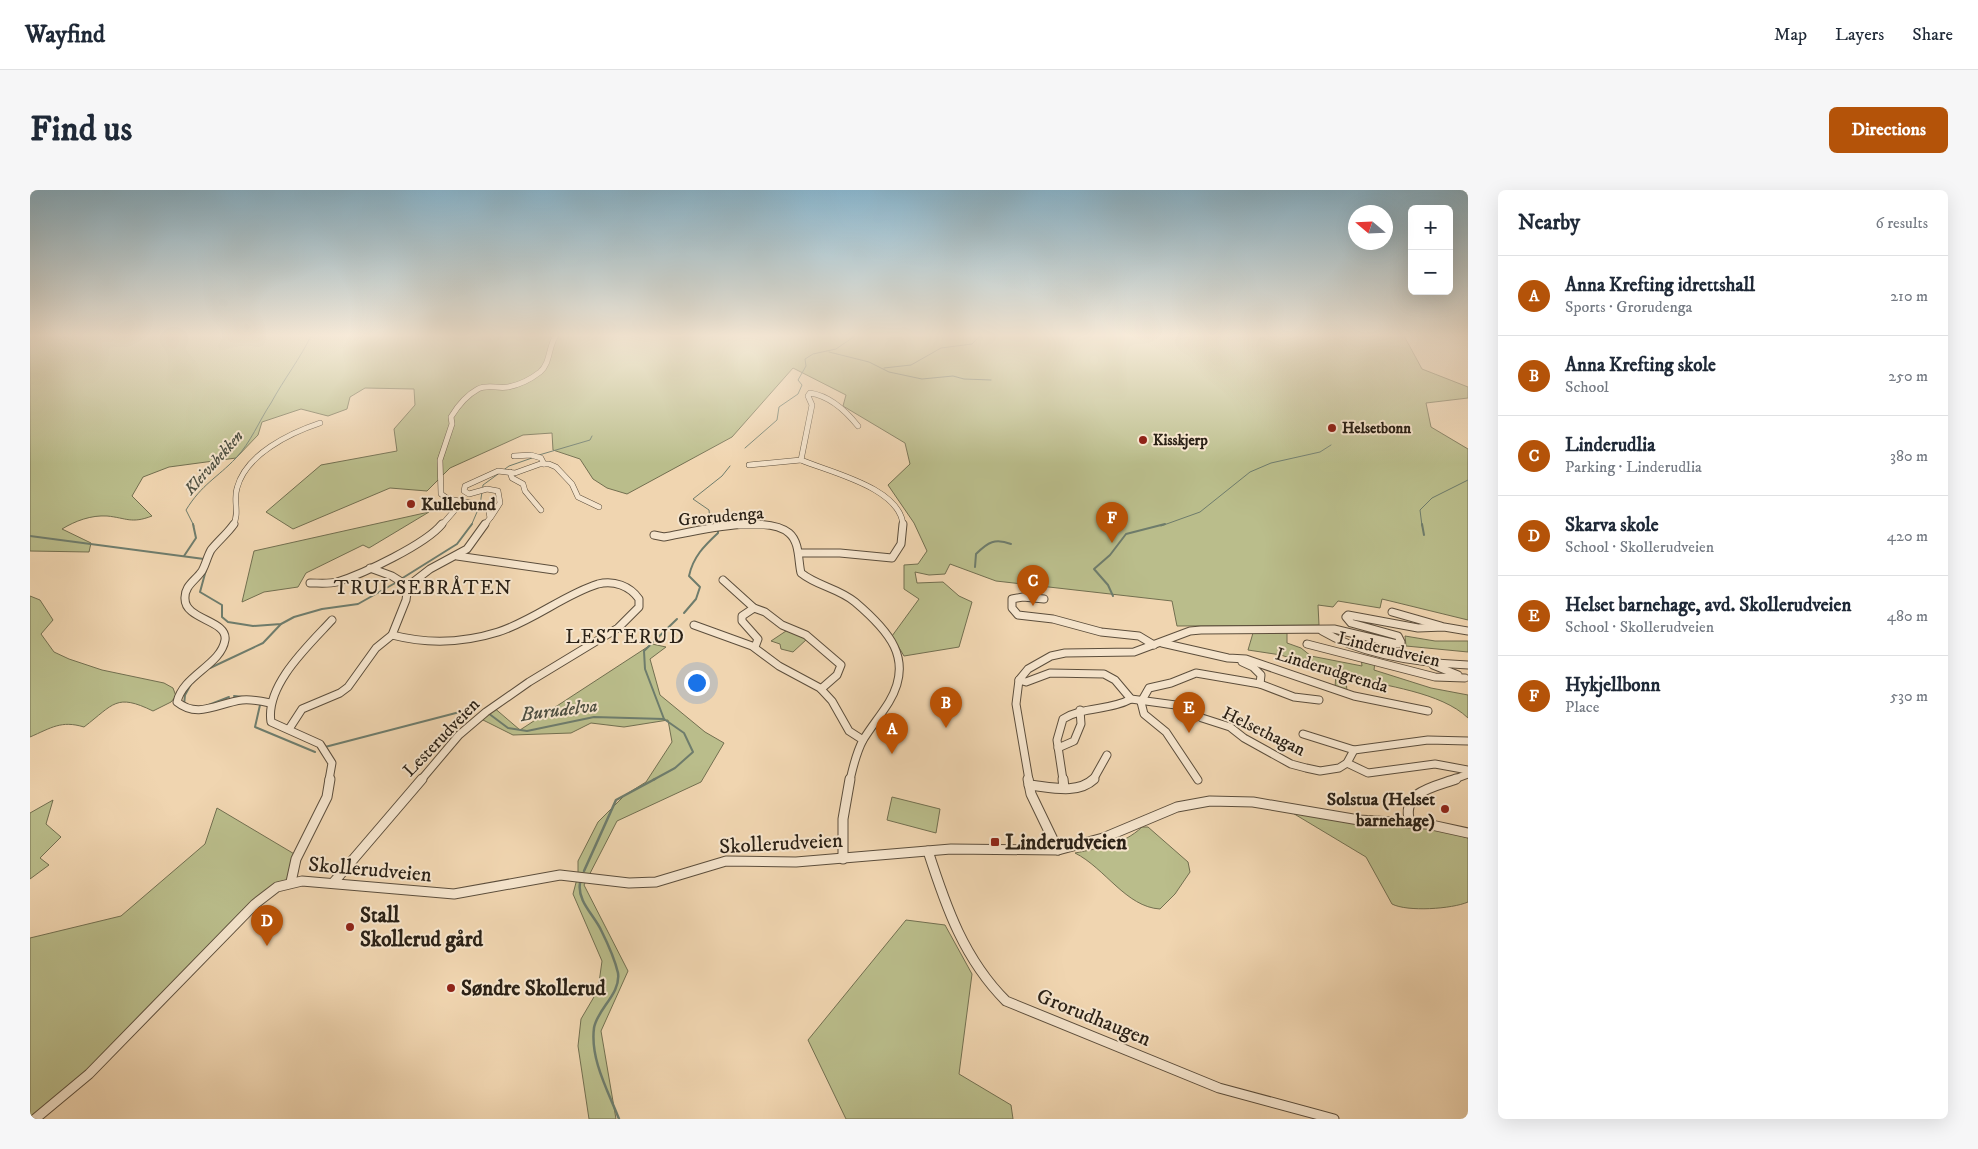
<!DOCTYPE html>
<meta charset="utf-8">
<style>
:root{--surface:#fff;--page:#f6f6f7;--text:#1f2937;--muted:#747a83;--line:#e0e1e3;--accent:#b45309}
body{margin:0;font-family:"IM FELL DW Pica",serif;background:var(--page);color:var(--text)}
.controls{position:absolute;right:15px;top:15px;display:grid;overflow:hidden;border-radius:8px;box-shadow:0 5px 20px #0002}
.controls button{width:45px;height:45px;display:grid;place-items:center;padding:0;border:0;border-bottom:1px solid var(--line);background:var(--surface);color:var(--text);font:25px sans-serif}
.compass{position:absolute;left:1318px;top:15px;width:45px;height:45px;border-radius:50%;background:var(--surface);box-shadow:0 5px 20px #0002;rotate:289deg}
.you{position:absolute;left:666px;top:492px;width:18px;height:18px;margin:-12px;border:4px solid #fff;border-radius:50%;background:#1a73e8;box-shadow:0 0 0 8px #1a73e833}
.badge{display:grid;place-items:center;width:32px;height:32px;border-radius:50%;background:var(--accent);color:#fff;font-size:16px;font-weight:700}
.pin{position:absolute;translate:-50% -41px;filter:drop-shadow(0 1px 2px #0008)}
.pin::after{content:'';position:absolute;top:26px;width:18px;height:15px;background:inherit;clip-path:polygon(0 0,100% 0,50% 100%)}
.list{margin:0;padding:0;list-style:none}
h2{display:flex;justify-content:space-between;align-items:center;height:65px;margin:0;padding:0 20px;font-size:21px}
h2 small{font-size:16px;font-weight:400;color:var(--muted)}
.list li{display:grid;grid-template-columns:32px 1fr auto;gap:15px;align-items:center;box-sizing:border-box;height:80px;padding:0 20px;border-top:1px solid var(--line)}
.list b{display:block;font-size:19px;white-space:nowrap}
.list p{margin:0;font-size:16px;white-space:nowrap;color:var(--muted)}
.list em{font-size:16px;font-style:normal;color:var(--muted)}
.map{position:relative;flex:none;width:1438px;height:929px;overflow:hidden;border-radius:8px}
header{display:flex;align-items:center;gap:30px;box-sizing:border-box;height:70px;padding:0 25px;background:var(--surface);border-bottom:1px solid var(--line)}
header strong{font-size:24px}
nav{display:flex;gap:28px;margin-inline-start:auto;font-size:18px}
.intro{display:flex;align-items:center;justify-content:space-between;box-sizing:border-box;height:120px;padding:0 30px}
h1{margin:0;font-size:35px}
.button{padding:12px 22px;border-radius:8px;background:var(--accent);color:#fff;font-size:18px;font-weight:700}
main{display:flex;gap:30px;padding:0 30px}
aside{flex:1;background:var(--surface);border-radius:8px;box-shadow:0 5px 20px #0002}
.map>svg:first-child{display:block}
</style>
<header>
<strong>Wayfind</strong>
<nav><a>Map</a><a>Layers</a><a>Share</a></nav>
</header>
<div class="intro"><h1>Find us</h1><a class="button">Directions</a></div>
<main>
<div class="map">
<svg width="1438" height="929" viewBox="0 0 1438 929">
<rect width="100%" height="100%" fill="#f0d5b0"/>
<filter id="stains"><feTurbulence type="fractalNoise" baseFrequency=".004" numOctaves="4"/><feColorMatrix values="0 0 0 0 .2 0 0 0 0 .09 0 0 0 0 .02 0 0 0 .5 -.17"/></filter>
<radialGradient id="worn" r=".72"><stop offset=".6" stop-color="#630" stop-opacity="0"/><stop offset="1" stop-color="#630" stop-opacity=".3"/></radialGradient>
<!-- green -->
<g fill="#babd8b" stroke="#726f50">
<path d="M0,144H1373L1392,179L1438,197V208L1396,213L1401,237L1438,259V430L1352,409L1350,418L1308,411L1303,417L1288,415L1289,435L1147,436L1142,411L966,391L920,374L915,384L899,385L885,382L887,393L913,392L929,406L942,412L929,457L874,466L862,446L889,409L874,399V375L888,374L897,361L884,333L858,295L880,274L875,253L813,216L816,205L763,178L702,247L597,304L577,298L563,289L550,269L523,260L522,243L493,245L420,278L397,301L360,298L263,339L236,322L291,275L367,261L364,239L385,215L384,199L335,198L320,207L317,219L298,226L271,219L232,232L228,245L206,268L139,277L113,287L102,306L122,326C101,334 97,328 77,326C61,325 45,331 32,339L61,353L59,362L0,361Z"/>
<polygon points="399,322 339,358 333,355 276,383 268,397 234,402 212,412 224,361"/>
<path d="M0,406L10,410L23,430L11,444L24,462L39,469L72,480L134,493L143,498L146,506L141,512L123,521C86,503 84,514 54,537C31,530 21,538 0,547Z"/>
<polygon points="759,439 777,449 763,462 751,459 750,454 741,451"/>
<path d="M1223,443H1257V453L1271,458L1281,466L1332,476L1331,468L1345,472L1344,480L1401,498L1438,505V528C1411,502 1355,496 1319,487L1316,490L1317,501L1305,497L1306,484L1251,465L1218,460Z"/>
<polygon points="1375,446 1405,451 1438,451 1438,462 1376,456"/>
<polygon points="622,454 636,457 620,469 630,505 675,542 694,553 671,592 587,631 554,695 598,781 571,841 586,929 559,929 548,856 551,829 568,800 572,771 543,704 548,685 548,671 568,632 595,605 616,592 642,552 638,530 594,537 561,533 541,543 483,545 447,527 462,516 490,540"/>
<polygon points="862,607 910,619 906,643 857,630"/>
<polygon points="23,610 16,634 31,647 10,668 19,675 0,689 0,623"/>
<polygon points="187,618 266,665 261,692 238,703 32,909 0,928 0,748 91,726 175,654"/>
<path d="M1261,622C1320,629 1382,631 1438,648V712C1422,719 1377,722 1362,714L1336,667Z"/>
<path d="M1112,637H1118L1158,672L1160,682L1145,704L1130,719C1096,717 1075,678 1045,663C1070,658 1093,655 1112,637Z"/>
<polygon points="876,730 915,735 942,784 929,884 981,915 983,929 816,929 778,850"/>
</g>
<g fill="none" stroke-linecap="round" stroke-linejoin="round">
<!-- stream-far2 -->
<g stroke="#6e7c6c" stroke-width="1">
<polyline points="0,146 0,154"/>
<polyline points="799,162 839,172 859,182 892,189 923,186 934,189 961,190"/>
<polyline points="854,178 881,175 911,158 942,154 952,144"/>
<polyline points="715,258 747,230 749,217 768,204 772,195 768,190 776,176 775,169 783,164 806,159 828,144"/>
<polyline points="509,265 560,250 562,246"/>
<polyline points="687,335 680,330 679,320 663,309 692,286 700,276"/>
<path d="M164,336L156,320C172,294 187,288 206,268C221,252 229,231 241,213C254,189 270,169 282,144"/>
<polyline points="441,336 450,315 453,295 479,276 502,268"/>
<polyline points="1131,336 1170,322 1220,282 1241,273 1290,262 1301,255"/>
<polyline points="1392,336 1390,320 1402,308 1438,290"/>
</g>
<!-- stream-far1 -->
<g stroke="#6e7c6c" stroke-width="2">
<polyline points="1392,334 1394,345"/>
<polyline points="0,346 174,369"/>
<polyline points="154,366 166,348 163,334"/>
<path d="M945,377L946,364C958,352 965,348 981,354"/>
<polyline points="176,380 170,402 192,415 192,427 198,432 223,436 251,434 264,427 292,419 328,414 367,392"/>
<polyline points="371,389 427,354 442,334"/>
<polyline points="1083,406 1078,395 1064,379 1080,365 1096,344 1135,334"/>
<path d="M654,423L666,409L670,397L659,386C663,367 674,356 688,343V340"/>
<polyline points="180,478 233,453 251,434"/>
<polyline points="204,506 214,507"/>
<polyline points="154,515 155,505 161,494"/>
<polyline points="230,515 225,537 285,562"/>
<polyline points="176,516 199,507"/>
<polyline points="458,523 478,538 497,541 564,527 634,529 654,543 663,562 645,578 623,590"/>
<polyline points="634,529 615,479 614,461 647,429"/>
<polyline points="295,557 449,517"/>
</g>
<!-- stream -->
<g stroke="#6e7c6c" stroke-width="2.5">
<polyline points="554,681 586,610 625,589"/>
<path d="M550,693C547,711 564,725 571,740C577,752 585,770 588,783C591,804 567,819 564,838C560,869 578,901 589,929"/>
</g>
<!-- minor-far2 casing -->
<g stroke="#5c4e3c" stroke-width="6">
<g id="minor-far2">
<path d="M828,236C816,221 800,206 780,203L778,206L782,215L771,270C799,282 872,298 873,336"/>
<polyline points="484,266 501,265 511,268 514,274"/>
<polyline points="719,275 771,270"/>
<polyline points="480,282 482,288 493,294 495,301 511,320"/>
<polyline points="461,327 470,313 468,301 457,299 439,304 434,301 435,296 468,281 485,283 510,274 519,274 526,277 542,294 548,307 569,317"/>
<path d="M203,336C210,323 203,311 207,298C216,264 260,243 290,233"/>
<polyline points="411,336 424,321"/>
<path d="M454,336L460,328L458,316L418,309L411,304L410,270L422,234L421,227C427,217 437,205 448,199C458,194 468,199 478,197C489,195 501,189 510,182C521,173 518,155 527,144"/>
<polyline points="709,336 738,336"/>
</g>
</g>
<!-- minor-far1 casing -->
<g stroke="#5c4e3c" stroke-width="9">
<g id="minor-far1">
<path d="M204,334C197,344 188,351 181,360C177,367 176,374 172,381C165,391 154,396 155,409C155,430 198,430 195,450C191,475 153,485 147,512C168,529 188,513 212,510C221,509 231,511 240,513"/>
<path d="M624,345L634,347C663,342 735,323 759,343C770,352 768,371 771,383C787,396 808,398 825,412C858,440 885,469 859,512C851,525 841,537 833,550C826,563 823,577 820,590"/>
<polyline points="769,363 810,363 862,368 871,354 873,334"/>
<polyline points="427,366 524,380"/>
<polyline points="340,378 362,386 378,396"/>
<polyline points="693,390 724,418"/>
<path d="M280,393C289,393 299,394 307,392C333,384 396,354 412,334"/>
<polyline points="1014,409 993,407 982,409 982,418 988,425 1023,429 1071,442 1109,446 1124,455"/>
<polyline points="1362,422 1411,436"/>
<polyline points="664,435 722,456 749,476 790,498 802,511 819,541 833,550"/>
<path d="M1292,441C1334,466 1389,473 1438,475"/>
<path d="M362,445C397,454 433,453 468,442C503,431 535,404 568,394C584,390 600,396 609,409V417L588,438L499,492L456,522L429,545L391,590"/>
<polyline points="1132,453 1198,468 1216,469 1324,506 1398,521"/>
<polyline points="1277,454 1405,487 1435,488"/>
<polyline points="725,457 728,449 712,431 712,426 724,418 735,422 752,435 776,445 811,475 807,485 791,499"/>
<polyline points="1403,475 1428,485"/>
<polyline points="989,490 996,492 1020,483 1074,484 1085,490 1101,509 1153,516 1172,528 1200,537 1214,548 1261,574 1276,578 1290,581 1309,578 1317,573 1324,560 1273,544"/>
<polyline points="1230,494 1264,507 1289,510"/>
<polyline points="1111,512 1119,498 1141,493 1166,483 1230,494 1231,485 1223,477 1212,472"/>
<polyline points="1111,512 1114,524 1136,542 1168,590"/>
<polyline points="259,539 272,519 310,503 318,497 346,458 362,445 376,410 378,396 400,379 437,359 455,334"/>
<polyline points="1028,558 1044,551 1051,534 1050,520"/>
<polyline points="1324,560 1398,550 1438,551"/>
<polyline points="1317,573 1338,583 1405,574 1438,580"/>
<path d="M299,590L302,573L290,554L241,532C235,495 279,455 302,430"/>
<polyline points="999,590 986,514 989,490 998,479 1021,466 1035,463 1104,462 1160,441 1171,440 1304,439 1367,454 1371,452 1368,446 1321,433 1316,427 1318,425 1388,438 1414,437 1438,441"/>
<path d="M1033,590L1027,550L1033,529C1054,516 1079,521 1101,509"/>
<polyline points="1063,590 1077,565"/>
<polyline points="1422,590 1438,584"/>
</g>
</g>
<!-- minor casing -->
<g stroke="#5c4e3c" stroke-width="11">
<g id="minor">
<polyline points="998,589 1001,604 1028,660"/>
<polyline points="1033,589 1034,598"/>
<path d="M999,595C1020,597 1047,605 1064,589"/>
<path d="M1380,632C1370,602 1404,597 1426,589"/>
<path d="M898,661C916,717 934,769 976,811L1189,898L1304,929"/>
<polyline points="813,669 813,629 820,589"/>
<polyline points="261,692 266,669 297,607 300,589"/>
<polyline points="303,693 392,589"/>
<polyline points="5,929 59,884 225,714 247,697 272,691 424,704 530,685 599,693 626,692 696,671 766,672 921,659 1028,660 1073,648 1147,617 1180,611 1223,612 1329,630 1397,634 1438,643"/>
</g>
</g>
<!-- minor-far2 -->
<use href="#minor-far2" stroke="#f5e4cc" stroke-width="5"/>
<!-- minor-far1 -->
<use href="#minor-far1" stroke="#f5e4cc" stroke-width="7"/>
<!-- minor -->
<use href="#minor" stroke="#f5e4cc" stroke-width="9"/>
</g>
<!-- sky -->
<linearGradient id="sky" x2="0" y2="1"><stop stop-color="#89b6ce"/><stop offset="0.53" stop-color="#f8ecdb"/><stop offset="1" stop-color="#f8ecdb" stop-opacity="0"/></linearGradient>
<rect width="1438" height="274" fill="url(#sky)"/>
<!-- markers -->
<g fill="#8f2418" stroke="#f5e4cc" stroke-width="2">
<circle cx="1302" cy="238" r="5"/>
<circle cx="1113" cy="250" r="5"/>
<circle cx="381" cy="314" r="5"/>
<circle cx="1415" cy="619" r="5"/>
<rect x="960" y="647" width="10" height="10" rx="2.5"/>
<circle cx="320" cy="737" r="5"/>
<circle cx="421" cy="798" r="5"/>
</g>
<g text-anchor="middle" stroke-width="4" stroke-linejoin="round" paint-order="stroke">
<!-- far-poi labels -->
<g font-size="15" font-weight="bold" fill="#2b2116" stroke="#f5e4cc" text-anchor="start">
<text x="1312" y="243">Helsetbonn</text>
<text x="1123" y="255">Kisskjerp</text>
</g>
<!-- far-water labels -->
<g font-size="16" font-style="italic" fill="#4d4f41" stroke="#f5e4cc">
<text transform="translate(183 272) rotate(-48)" y="6">Kleivabekken</text>
</g>
<!-- poi labels -->
<g font-size="18" font-weight="bold" fill="#2b2116" stroke="#f5e4cc" text-anchor="start">
<text x="391" y="320">Kullebund</text>
<text x="1405" y="615" text-anchor="end">Solstua (Helset<tspan x="1405" dy="21">barnehage)</tspan></text>
</g>
<!-- street labels -->
<g font-size="18" fill="#2b2116" stroke="#f5e4cc">
<text transform="translate(691 326) rotate(-5)" y="6">Grorudenga</text>
<text transform="translate(1359 459) rotate(13)" y="6">Linderudveien</text>
<text transform="translate(1302 480) rotate(17)" y="6">Linderudgrenda</text>
<text transform="translate(1234 541) rotate(26)" y="6">Helsethagan</text>
<text transform="translate(411 547) rotate(-46)" y="6">Lesterudveien</text>
</g>
<!-- water labels -->
<g font-size="19" font-style="italic" fill="#4d4f41" stroke="#f5e4cc">
<text transform="translate(529 519) rotate(-7)" y="7">Burudelva</text>
</g>
<!-- quarter labels -->
<g font-size="20" letter-spacing="1" fill="#2b2116" stroke="#f5e4cc">
<text x="393" y="404">TRULSEBRÅTEN</text>
<text x="595" y="453">LESTERUD</text>
</g>
<!-- near-poi labels -->
<g font-size="21" font-weight="bold" fill="#2b2116" stroke="#f5e4cc" text-anchor="start">
<text x="975" y="659">Linderudveien</text>
<text x="330" y="732">Stall<tspan x="330" dy="24">Skollerud gård</tspan></text>
<text x="431" y="805">Søndre Skollerud</text>
</g>
<!-- near-street labels -->
<g font-size="21" fill="#2b2116" stroke="#f5e4cc">
<text transform="translate(751 653) rotate(-3)" y="7">Skollerudveien</text>
<text transform="translate(340 679) rotate(5)" y="7">Skollerudveien</text>
<text transform="translate(1064 827) rotate(22)" y="7">Grorudhaugen</text>
</g>
</g>
<rect width="100%" height="100%" filter="url(#stains)"/>
<rect width="100%" height="100%" fill="url(#worn)"/>
</svg>
<div class="controls">
<button>+</button>
<button>−</button>
</div>
<svg class="compass" viewBox="-18 -18 36 36"><path d="M0-13l5 13h-10z" fill="#e53935"/><path d="M0 13l5-13h-10z" fill="#747a83"/></svg>
<div class="you"></div>
<div class="pin badge" style="left:862px;top:564px">A</div>
<div class="pin badge" style="left:916px;top:538px">B</div>
<div class="pin badge" style="left:1003px;top:416px">C</div>
<div class="pin badge" style="left:237px;top:756px">D</div>
<div class="pin badge" style="left:1159px;top:543px">E</div>
<div class="pin badge" style="left:1082px;top:353px">F</div>
</div>
<aside>
<h2>Nearby<small>6 results</small></h2>
<ul class="list">
<li><span class="badge">A</span><div><b>Anna Krefting idrettshall</b><p>Sports · Grorudenga</p></div><em>210 m</em></li>
<li><span class="badge">B</span><div><b>Anna Krefting skole</b><p>School</p></div><em>250 m</em></li>
<li><span class="badge">C</span><div><b>Linderudlia</b><p>Parking · Linderudlia</p></div><em>380 m</em></li>
<li><span class="badge">D</span><div><b>Skarva skole</b><p>School · Skollerudveien</p></div><em>420 m</em></li>
<li><span class="badge">E</span><div><b>Helset barnehage, avd. Skollerudveien</b><p>School · Skollerudveien</p></div><em>480 m</em></li>
<li><span class="badge">F</span><div><b>Hykjellbonn</b><p>Place</p></div><em>530 m</em></li>
</ul>
</aside>
</main>
